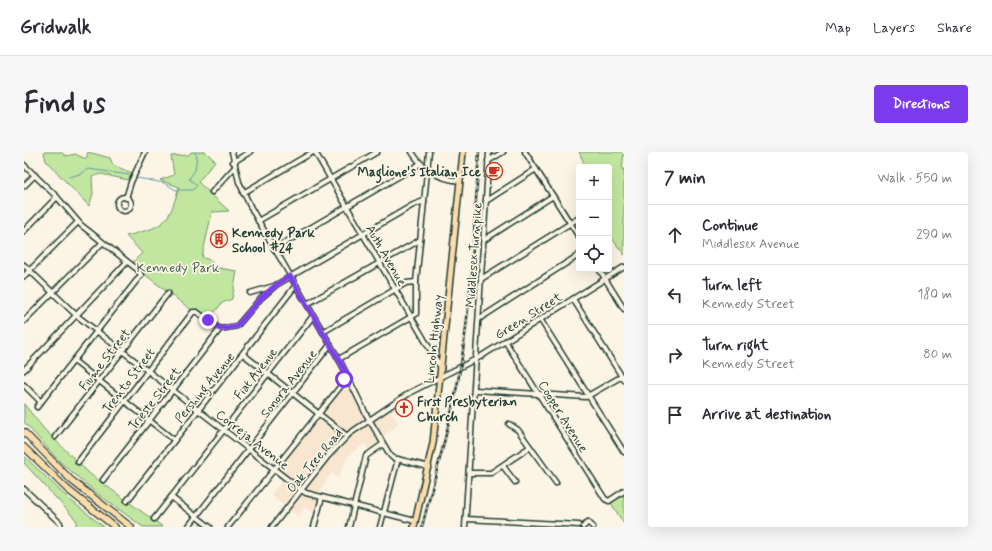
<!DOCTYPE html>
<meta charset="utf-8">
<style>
:root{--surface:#fff;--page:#f7f7f7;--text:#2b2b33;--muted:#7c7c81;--line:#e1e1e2;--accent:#7c3aed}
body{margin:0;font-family:Mynerve,sans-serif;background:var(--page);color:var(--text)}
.controls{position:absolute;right:12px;top:12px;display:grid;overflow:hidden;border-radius:4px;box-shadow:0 4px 16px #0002}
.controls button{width:36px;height:36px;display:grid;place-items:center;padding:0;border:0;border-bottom:1px solid var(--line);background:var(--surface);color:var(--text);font:20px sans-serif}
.stop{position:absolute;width:12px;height:12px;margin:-9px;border:3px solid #7c3aed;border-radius:50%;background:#fff}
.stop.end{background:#7c3aed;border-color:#fff;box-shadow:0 1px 4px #0008}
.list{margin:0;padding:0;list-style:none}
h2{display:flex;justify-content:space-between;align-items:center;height:52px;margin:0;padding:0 16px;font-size:17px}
h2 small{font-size:13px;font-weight:400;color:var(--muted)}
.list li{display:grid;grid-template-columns:26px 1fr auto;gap:12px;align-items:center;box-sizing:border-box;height:60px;padding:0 16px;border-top:1px solid var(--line)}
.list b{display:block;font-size:15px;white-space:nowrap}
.list p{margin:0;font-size:13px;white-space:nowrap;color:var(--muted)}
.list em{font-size:13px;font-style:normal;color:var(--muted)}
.icon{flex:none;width:22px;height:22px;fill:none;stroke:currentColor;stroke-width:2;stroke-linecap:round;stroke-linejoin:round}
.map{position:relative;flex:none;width:600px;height:375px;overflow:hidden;border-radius:4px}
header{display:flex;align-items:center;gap:24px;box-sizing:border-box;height:56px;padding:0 20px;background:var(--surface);border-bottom:1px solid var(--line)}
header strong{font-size:19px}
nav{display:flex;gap:22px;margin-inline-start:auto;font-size:14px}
.intro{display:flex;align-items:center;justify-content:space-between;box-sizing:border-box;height:96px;padding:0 24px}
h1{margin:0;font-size:28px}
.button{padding:10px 18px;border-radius:4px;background:var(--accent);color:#fff;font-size:14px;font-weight:700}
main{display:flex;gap:24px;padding:0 24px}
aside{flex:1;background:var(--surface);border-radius:4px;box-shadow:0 4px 16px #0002}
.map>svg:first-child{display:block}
</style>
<header>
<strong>Gridwalk</strong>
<nav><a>Map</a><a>Layers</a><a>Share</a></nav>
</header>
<div class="intro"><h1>Find us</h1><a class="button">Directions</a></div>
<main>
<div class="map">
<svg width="600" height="375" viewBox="0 0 600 375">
<rect width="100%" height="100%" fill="#fcf5e5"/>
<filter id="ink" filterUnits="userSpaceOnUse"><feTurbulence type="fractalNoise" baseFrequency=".025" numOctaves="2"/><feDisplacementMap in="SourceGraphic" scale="8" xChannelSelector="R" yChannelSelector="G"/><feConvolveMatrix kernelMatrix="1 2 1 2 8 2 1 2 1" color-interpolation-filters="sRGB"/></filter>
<g filter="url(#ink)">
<!-- built -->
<polygon fill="#f8e6d0" points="323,225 345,267 364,255 374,271 370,275 371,276 360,283 356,291 346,298 341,292 326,302 314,326 308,321 299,333 291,361 281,356 274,365 247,342 261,325 250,317"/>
<!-- green -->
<g fill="#c1e6a0" stroke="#70926a">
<polygon points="20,0 37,0 42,4 51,2 62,7 64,0 86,6 89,13 108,21 104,28 77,22 68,25 69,42 65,54 22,9"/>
<path d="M167,0H182L191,9L174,30L205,59L188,60L178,105L188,109V115L213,119L208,147L198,151L183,170L107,112L118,101L102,84C140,74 144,74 155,35L136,28L150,23L147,4L165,3Z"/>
<polygon points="555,0 600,0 598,18 600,17 600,103 585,82 585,15 558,15 561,13"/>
<polygon points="0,252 20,277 66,322 139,375 119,375 71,340 34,308 0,270"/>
<polygon points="0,304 45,347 80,375 51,375 53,369 0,311"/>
<polygon points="600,343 600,372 587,351"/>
</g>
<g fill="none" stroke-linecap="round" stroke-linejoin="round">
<!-- stream -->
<g stroke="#6398a5" stroke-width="1">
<polyline points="45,25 56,22 64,17 106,23"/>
<polyline points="113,26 140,31 152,38 169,38 173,33 165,27 171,18 173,4 170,0"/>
</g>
<!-- minor casing -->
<g stroke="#1f3d34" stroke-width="7">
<g id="minor">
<polyline points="208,0 215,30 227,56 317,211 342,262 366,303 369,306 405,315"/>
<polyline points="291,0 417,216"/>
<path d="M388,0C399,18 414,27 436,29"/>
<polyline points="501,0 555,85"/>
<polyline points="464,9 479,0"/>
<polyline points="209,10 226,0"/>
<polyline points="0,13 33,45 57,73 114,118 117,123 13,255"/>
<polyline points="0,34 11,23"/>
<polyline points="188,40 211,15"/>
<polyline points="219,41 289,0"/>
<circle cx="100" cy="52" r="7"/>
<polyline points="102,46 107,30 121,0"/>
<polyline points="462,49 512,17"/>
<polyline points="234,69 353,0"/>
<polyline points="0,79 33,45"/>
<polyline points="460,88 529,44"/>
<polyline points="250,97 396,12"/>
<polyline points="0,113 52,163 277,338 282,341 391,369"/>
<polyline points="575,117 600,157"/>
<polyline points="0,124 54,70"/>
<polyline points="457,127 555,66"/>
<polyline points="226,141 250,134"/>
<polyline points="549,147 600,228"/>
<polyline points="283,152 396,88"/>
<polyline points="455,167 555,103"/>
<polyline points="516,167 600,300"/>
<polyline points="0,169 78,91"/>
<polyline points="299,180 382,131 392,130"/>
<polyline points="481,189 581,347 585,349 600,339"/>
<polyline points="219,202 323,284"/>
<polyline points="315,207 392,162 392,130 405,0"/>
<polyline points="50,209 150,288"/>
<polyline points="0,218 103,110"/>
<polyline points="0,233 17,250"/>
<polyline points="451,238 562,245 600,223"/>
<polyline points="485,272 494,278 532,331"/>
<polyline points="31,285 144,141"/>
<polyline points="54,310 169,160 173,160 196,177 213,174 237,146 252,133 389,53 400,49"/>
<polyline points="479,314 491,330"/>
<polyline points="445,321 467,321 506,295"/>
<polyline points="79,328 196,177"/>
<polyline points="0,337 36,371 37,375"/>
<polyline points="147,345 186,375"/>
<polyline points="103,349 272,133"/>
<polyline points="130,367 289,164"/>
<polyline points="442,367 555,373"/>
<polyline points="164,375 306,193"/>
<polyline points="204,375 324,225"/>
<polyline points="248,375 304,304 325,282 387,240 456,205 600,115"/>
<polyline points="290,375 298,345"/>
<polyline points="325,375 342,304 359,292"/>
<polyline points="356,375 374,307"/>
<polyline points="441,375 465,0"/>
<polyline points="559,375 564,370 569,375"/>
</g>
</g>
<!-- major casing -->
<g stroke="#1f3d34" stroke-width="8">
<polyline id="major" points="390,375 409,291 439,0"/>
</g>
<!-- highway casing -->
<g stroke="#1f3d34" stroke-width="8">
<g id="highway">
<polyline points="0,280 47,328 107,375"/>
<polyline points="0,295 43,337 91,375"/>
</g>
</g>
<!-- minor -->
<use href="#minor" stroke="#fcf5e5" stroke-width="4"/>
<!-- major -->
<use href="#major" stroke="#fddcac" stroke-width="5"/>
<!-- highway -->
<use href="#highway" stroke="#fddcac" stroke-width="5.5"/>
<!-- rail casing -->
<g stroke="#1f3d34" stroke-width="2.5">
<path id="rail" d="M398,375C411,323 427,271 436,218C448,146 450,73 455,0"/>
</g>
<!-- rail -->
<use href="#rail" stroke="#fcf5e5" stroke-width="1" stroke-dasharray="3" stroke-linecap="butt"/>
</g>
</g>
<g fill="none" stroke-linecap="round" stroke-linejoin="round" filter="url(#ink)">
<!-- route -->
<polyline stroke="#7c3aed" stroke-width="5" points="184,168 196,177 213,174 237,146 252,133 266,124 322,220 324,225 320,227"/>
</g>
<!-- icons -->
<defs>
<g id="cafe-ring" transform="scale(0.9)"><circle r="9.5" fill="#fcf5e5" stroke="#c8321e" stroke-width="1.5"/><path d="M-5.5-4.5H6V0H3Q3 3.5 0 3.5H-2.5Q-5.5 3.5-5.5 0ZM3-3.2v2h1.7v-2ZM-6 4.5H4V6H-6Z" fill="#c8321e"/></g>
<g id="building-ring" transform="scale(0.9)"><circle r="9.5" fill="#fcf5e5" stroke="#c8321e" stroke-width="1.5"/><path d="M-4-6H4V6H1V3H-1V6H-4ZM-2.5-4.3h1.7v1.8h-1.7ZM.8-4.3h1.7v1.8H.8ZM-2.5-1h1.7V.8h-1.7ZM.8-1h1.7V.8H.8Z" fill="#c8321e"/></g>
<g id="church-ring" transform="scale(0.9)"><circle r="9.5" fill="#fcf5e5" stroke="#c8321e" stroke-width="1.5"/><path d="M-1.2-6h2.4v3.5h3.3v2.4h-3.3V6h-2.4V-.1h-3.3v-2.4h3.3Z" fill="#c8321e"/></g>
</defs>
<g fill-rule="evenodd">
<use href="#cafe-ring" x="470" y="19"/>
<use href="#building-ring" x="195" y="87"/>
<use href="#church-ring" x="380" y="256"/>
</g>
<g text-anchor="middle" stroke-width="3.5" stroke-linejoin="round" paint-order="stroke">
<!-- poi labels -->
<g font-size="13" font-weight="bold" fill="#1f3d34" stroke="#fcf5e5" text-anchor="start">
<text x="457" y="24" text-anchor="end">Maglione's Italian Ice</text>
<text x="208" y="85">Kennedy Park<tspan x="208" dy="15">School #24</tspan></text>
<text x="393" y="254">First Presbyterian<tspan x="393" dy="15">Church</tspan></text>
</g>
<!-- street labels -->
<g font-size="13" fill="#1f3d34" stroke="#fcf5e5">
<text transform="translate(363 103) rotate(60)" y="5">Auth Avenue</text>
<text transform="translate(449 103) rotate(-86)" y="5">Middlesex Turnpike</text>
<text transform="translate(504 163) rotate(-32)" y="5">Green Street</text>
<text transform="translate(409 187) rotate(-84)" y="5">Lincoln Highway</text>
<text transform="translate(80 207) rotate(-52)" y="5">Fiume Street</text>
<text transform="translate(231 221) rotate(-52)" y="5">Fiat Avenue</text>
<text transform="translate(104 228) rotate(-53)" y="5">Trento Street</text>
<text transform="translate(264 231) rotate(-52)" y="5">Sonora Avenue</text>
<text transform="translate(180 235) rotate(-51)" y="5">Pershing Avenue</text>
<text transform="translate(130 246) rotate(-52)" y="5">Trieste Street</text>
<text transform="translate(540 264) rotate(58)" y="5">Cooper Avenue</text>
<text transform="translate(229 287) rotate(38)" y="5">Correja Avenue</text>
<text transform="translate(290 308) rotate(-50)" y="5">Oak Tree Road</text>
</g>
<!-- park labels -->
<g font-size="13" fill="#3f5f4a" stroke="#fcf5e5">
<text x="154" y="120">Kennedy Park</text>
</g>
</g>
</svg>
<div class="controls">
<button>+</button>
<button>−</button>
<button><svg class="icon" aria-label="locate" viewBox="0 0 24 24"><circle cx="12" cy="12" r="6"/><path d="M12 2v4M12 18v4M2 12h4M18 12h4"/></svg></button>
</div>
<div class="stop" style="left:320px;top:227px"></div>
<div class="stop end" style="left:184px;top:168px"></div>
</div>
<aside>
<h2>7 min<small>Walk · 550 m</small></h2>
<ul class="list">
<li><svg class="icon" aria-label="ahead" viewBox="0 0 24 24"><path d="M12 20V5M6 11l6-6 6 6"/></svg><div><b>Continue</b><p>Middlesex Avenue</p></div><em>290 m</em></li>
<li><svg class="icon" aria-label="left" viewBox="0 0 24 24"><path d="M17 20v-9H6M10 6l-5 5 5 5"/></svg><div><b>Turn left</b><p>Kennedy Street</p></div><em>180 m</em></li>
<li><svg class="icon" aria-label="right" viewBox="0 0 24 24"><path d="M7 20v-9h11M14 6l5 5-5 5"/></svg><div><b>Turn right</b><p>Kennedy Street</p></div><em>80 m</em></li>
<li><svg class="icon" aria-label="arrive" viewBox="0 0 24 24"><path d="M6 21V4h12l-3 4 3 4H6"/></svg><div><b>Arrive at destination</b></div></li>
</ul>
</aside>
</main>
